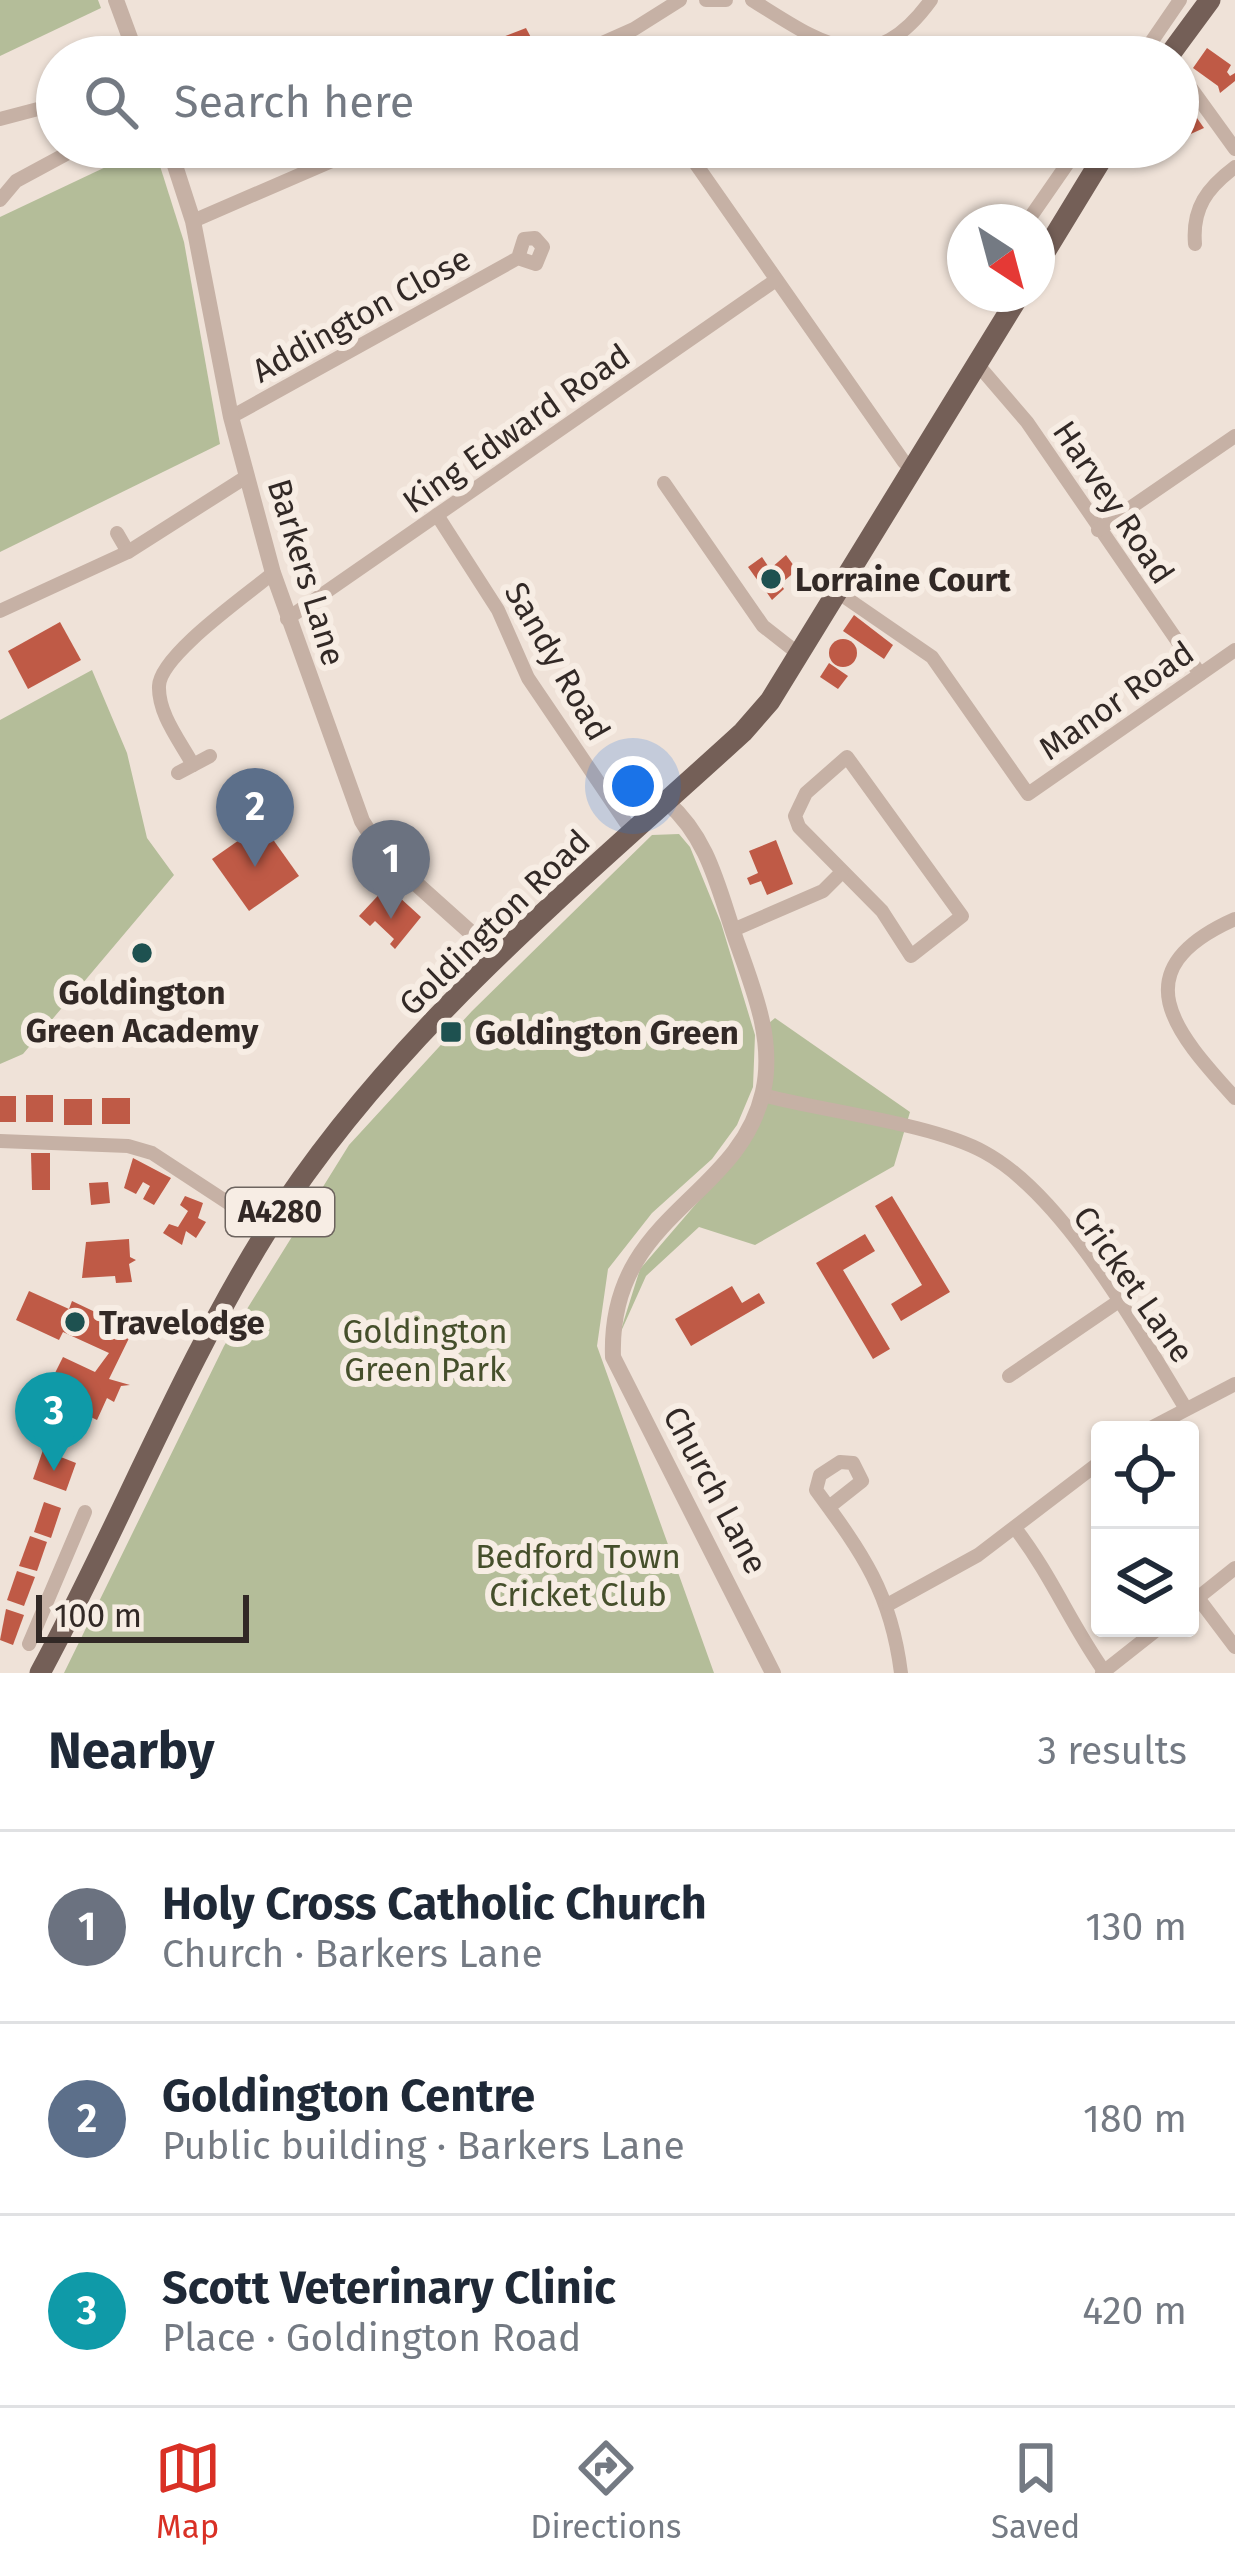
<!DOCTYPE html>
<meta charset="utf-8">
<style>
:root{--surface:#fff;--page:#f2f2f3;--text:#1f2937;--muted:#747a83;--line:#e0e1e3;--accent:#d93025}
body{margin:0;font-family:"Fira Sans",sans-serif;background:var(--page);color:var(--text)}
.controls{position:absolute;right:36px;bottom:36px;display:grid;overflow:hidden;border-radius:12px;box-shadow:0 3px 9px #0004}
.controls button{width:108px;height:108px;display:grid;place-items:center;padding:0;border:0;border-bottom:3px solid var(--line);background:var(--surface);color:var(--text);font:60px sans-serif}
.compass{position:absolute;left:947px;top:204px;width:108px;height:108px;border-radius:50%;background:var(--surface);box-shadow:0 3px 9px #0004;rotate:144deg}
.scale{position:absolute;left:36px;bottom:30px;width:213px;box-sizing:border-box;padding-left:12px;border:6px solid #322926;border-top:0;font-size:33px;line-height:42px;white-space:nowrap;color:#322926;-webkit-text-stroke:9px #f7ede4;paint-order:stroke}
.you{position:absolute;left:633px;top:786px;width:42px;height:42px;margin:-30px;border:9px solid #fff;border-radius:50%;background:#1a73e8;box-shadow:0 0 0 18px #1a73e833}
.badge{display:grid;place-items:center;width:78px;height:78px;border-radius:50%;background:var(--accent);color:#fff;font-size:39px;font-weight:700}
.pin{position:absolute;translate:-50% -99px;filter:drop-shadow(0 3px 6px #0008)}
.pin::after{content:'';position:absolute;top:63px;width:42px;height:36px;background:inherit;clip-path:polygon(0 0,100% 0,50% 100%)}
.list{margin:0;padding:0;list-style:none}
h2{display:flex;justify-content:space-between;align-items:center;height:156px;margin:0;padding:0 48px;font-size:51px}
h2 small{font-size:39px;font-weight:400;color:var(--muted)}
.list li{display:grid;grid-template-columns:78px 1fr auto;gap:36px;align-items:center;box-sizing:border-box;height:192px;padding:0 48px;border-top:3px solid var(--line)}
.list b{display:block;font-size:45px;white-space:nowrap}
.list p{margin:0;font-size:39px;white-space:nowrap;color:var(--muted)}
.list em{font-size:39px;font-style:normal;color:var(--muted)}
.icon{flex:none;width:66px;height:66px;fill:none;stroke:currentColor;stroke-width:2;stroke-linecap:round;stroke-linejoin:round}
.map{position:relative;flex:none;width:1235px;height:1673px;overflow:hidden}
.search{position:absolute;background:var(--surface);box-shadow:0 3px 9px #0004;left:36px;right:36px;top:36px;height:132px;display:flex;align-items:center;gap:30px;box-sizing:border-box;padding:0 42px;border-radius:66px;color:var(--muted);font-size:45px}
.sheet{height:732px;background:var(--surface)}
nav{display:flex;justify-content:space-around;align-items:center;box-sizing:border-box;height:168px;border-top:3px solid var(--line);background:var(--surface);font-size:33px;color:var(--muted)}
nav a{display:grid;justify-items:center;gap:6px}
nav .on{color:var(--accent)}
.map>svg:first-child{display:block}
</style>
<div class="map">
<svg width="1235" height="1673" viewBox="0 0 1235 1673">
<rect width="100%" height="100%" fill="#efe2d8"/>
<!-- green -->
<g fill="#b4bd99">
<polygon points="0,0 98,0 101,8 0,56"/>
<polygon points="148,147 154,147 184,242 220,444 0,552 0,217"/>
<polygon points="92,670 127,753 147,838 174,875 23,1054 0,1064 0,720"/>
<polygon points="679,834 690,847 721,923 755,1035 753,1087 737,1125 712,1159 652,1213 608,1269 597,1346 714,1673 64,1673 224,1346 349,1145 472,1011 652,835"/>
<polygon points="775,1018 910,1112 894,1166 755,1245 699,1227 646,1276 619,1336 640,1269 745,1147 769,1023"/>
</g>
<!-- building -->
<g fill="#bf5a46">
<polygon points="526,28 537,49 494,57 487,43"/>
<polygon points="1207,48 1231,65 1227,72 1230,76 1235,73 1235,81 1220,93 1218,86 1193,68"/>
<polygon points="1185,101 1204,128 1184,137 1178,128 1178,106"/>
<polygon points="786,555 797,570 784,581 780,574 776,577 784,589 772,600 761,584 763,577 758,581 748,567 762,557 770,569"/>
<polygon points="854,615 893,645 884,659 843,631"/>
<polygon points="60,622 81,660 28,689 8,651"/>
<circle cx="843" cy="653" r="14"/>
<polygon points="829,663 848,676 838,689 820,677"/>
<polygon points="262,824 299,876 249,911 212,859"/>
<polygon points="776,840 793,884 767,895 761,881 750,885 747,878 758,873 749,851"/>
<polygon points="387,886 421,917 395,949 390,944 394,939 375,921 370,926 359,916"/>
<rect x="26" y="1095" width="27" height="27"/>
<rect x="0" y="1096" width="16" height="26"/>
<rect x="102" y="1098" width="28" height="26"/>
<rect x="64" y="1099" width="28" height="26"/>
<polygon points="31,1153 50,1153 50,1190 32,1190"/>
<polygon points="133,1158 171,1178 154,1205 143,1199 150,1186 143,1182 136,1194 124,1188"/>
<polygon points="108,1182 110,1203 91,1205 89,1183"/>
<polygon points="185,1196 203,1203 198,1218 206,1222 196,1238 186,1231 182,1245 163,1233 169,1224 178,1227 188,1211 180,1205"/>
<polygon points="892,1196 950,1292 901,1321 891,1304 922,1285 875,1206"/>
<polygon points="865,1234 875,1251 843,1270 890,1349 873,1359 816,1263"/>
<polygon points="129,1239 130,1257 136,1260 129,1264 132,1282 116,1283 115,1276 82,1278 86,1242"/>
<polygon points="732,1286 742,1303 759,1293 765,1303 691,1346 675,1319"/>
<polygon points="29,1291 69,1309 72,1301 133,1330 109,1379 130,1385 121,1386 114,1402 107,1398 97,1420 80,1412 82,1400 76,1397 71,1407 59,1401 63,1392 49,1385 63,1357 95,1372 109,1353 63,1332 59,1340 16,1320"/>
<polygon points="43,1450 76,1463 66,1491 33,1479"/>
<polygon points="44,1502 61,1508 51,1538 34,1532"/>
<polygon points="30,1536 47,1542 37,1571 19,1566"/>
<polygon points="17,1571 35,1577 24,1606 7,1600"/>
<polygon points="6,1609 24,1615 13,1645 0,1640"/>
</g>
<g fill="none" stroke-linecap="round" stroke-linejoin="round">
<!-- minor -->
<g stroke="#c6b1a5" stroke-width="14">
<polyline points="706,0 726,0"/>
<path d="M752,0C821,43 871,83 931,0"/>
<polyline points="571,57 634,29 680,0"/>
<polyline points="1141,57 1180,0"/>
<polyline points="1178,70 1235,149"/>
<polyline points="0,119 57,104"/>
<polyline points="684,147 904,462 915,469"/>
<polyline points="0,200 16,181 79,147"/>
<polyline points="193,221 364,147"/>
<polyline points="1027,222 1079,147"/>
<path d="M1195,244C1192,208 1207,188 1235,167"/>
<polyline points="994,294 1011,308"/>
<polyline points="978,365 1027,422 1200,674"/>
<polyline points="231,417 518,258 524,239 535,238 543,247 536,264 518,258"/>
<polyline points="664,483 763,626 800,655"/>
<polyline points="437,515 498,610 528,678 633,833"/>
<polyline points="1098,530 1235,436"/>
<polyline points="117,533 128,552"/>
<polyline points="839,593 932,657 1028,794 1235,650"/>
<polyline points="0,611 128,552 246,477"/>
<polyline points="287,619 776,280"/>
<polygon points="847,757 962,916 911,956 882,911 799,827 795,816 806,793"/>
<path d="M193,765C180,741 158,714 159,686C160,655 247,595 273,573"/>
<polyline points="178,773 210,756"/>
<path d="M1235,919C1120,970 1175,1032 1235,1098"/>
<polyline points="733,930 823,891 842,872"/>
<path d="M762,1095C823,1111 934,1124 984,1152C1064,1195 1139,1332 1186,1409"/>
<polyline points="0,1141 128,1146 152,1153 268,1229"/>
<polyline points="1009,1376 1119,1301"/>
<polyline points="1147,1430 1235,1384"/>
<path d="M829,1507L862,1481L853,1463L840,1462L820,1475L816,1490C863,1554 891,1593 901,1673"/>
<path d="M1015,1528C1052,1576 1070,1623 1104,1671"/>
<polyline points="1198,1598 1235,1647"/>
<polyline points="889,1604 978,1555 1100,1462"/>
<polyline points="1190,1604 1235,1568"/>
<polyline points="29,1644 85,1512"/>
<polyline points="1102,1673 1159,1628"/>
</g>
<!-- tertiary -->
<g stroke="#c6b1a5" stroke-width="16">
<polyline points="116,0 137,57"/>
<polyline points="169,147 193,221 231,417 273,573 362,821 382,853 498,957"/>
<path d="M667,802C709,839 718,888 736,940C753,988 775,1040 763,1092C738,1201 608,1214 613,1357L773,1673"/>
</g>
<!-- primary -->
<g stroke="#745f57" stroke-width="21">
<polyline points="1168,57 1210,0"/>
<polyline points="1037,265 1109,147"/>
<path d="M40,1673C119,1527 180,1370 268,1229C390,1035 576,885 743,732L770,701L1020,294"/>
</g>
</g>
<!-- markers -->
<g fill="#1e5150" stroke="#f7ede4" stroke-width="4.5">
<circle cx="771" cy="579" r="12"/>
<circle cx="142" cy="953" r="12"/>
<rect x="439" y="1020" width="24" height="24" rx="6"/>
<circle cx="75" cy="1322" r="12"/>
</g>
<g text-anchor="middle" stroke-width="12" stroke-linejoin="round" paint-order="stroke">
<!-- shield labels -->
<rect fill="#f7ede4" stroke="#6d645f" stroke-width="3" x="226" y="1188" width="108" height="48" rx="9"/>
<g font-size="30" font-weight="bold" fill="#322926">
<text x="280" y="1222">A4280</text>
</g>
<!-- street labels -->
<g font-size="33" fill="#322926" stroke="#f7ede4">
<text transform="translate(361 314) rotate(-29)" y="12">Addington Close</text>
<text transform="translate(516 428) rotate(-35)" y="12">King Edward Road</text>
<text transform="translate(1114 502) rotate(56)" y="12">Harvey Road</text>
<text transform="translate(307 572) rotate(73)" y="12">Barkers Lane</text>
<text transform="translate(558 661) rotate(60)" y="12">Sandy Road</text>
<text transform="translate(1116 700) rotate(-35)" y="12">Manor Road</text>
<text transform="translate(494 922) rotate(-44)" y="12">Goldington Road</text>
<text transform="translate(1134 1284) rotate(55)" y="12">Cricket Lane</text>
<text transform="translate(716 1490) rotate(62)" y="12">Church Lane</text>
</g>
<!-- poi labels -->
<g font-size="33" font-weight="bold" fill="#322926" stroke="#f7ede4" text-anchor="start">
<text x="795" y="591">Lorraine Court</text>
<text x="142" y="1004" text-anchor="middle">Goldington<tspan x="142" dy="38">Green Academy</tspan></text>
<text x="475" y="1044">Goldington Green</text>
<text x="99" y="1334">Travelodge</text>
</g>
<!-- park labels -->
<g font-size="33" fill="#454f2b" stroke="#f7ede4">
<text x="425" y="1343">Goldington<tspan x="425" dy="38">Green Park</tspan></text>
<text x="578" y="1568">Bedford Town<tspan x="578" dy="38">Cricket Club</tspan></text>
</g>
</g>
</svg>
<div class="controls">
<button><svg class="icon" aria-label="locate" viewBox="0 0 24 24"><circle cx="12" cy="12" r="6"/><path d="M12 2v4M12 18v4M2 12h4M18 12h4"/></svg></button>
<button><svg class="icon" aria-label="layers" viewBox="0 0 24 24"><path d="M12 4l9 5-9 5-9-5zM3 14l9 5 9-5"/></svg></button>
</div>
<svg class="compass" viewBox="-18 -18 36 36"><path d="M0-13l5 13h-10z" fill="#e53935"/><path d="M0 13l5-13h-10z" fill="#747a83"/></svg>
<div class="scale">100 m</div>
<div class="you"></div>
<div class="pin badge" style="left:391px;top:919px;background:#6b7280">1</div>
<div class="pin badge" style="left:255px;top:867px;background:#5c6f8a">2</div>
<div class="pin badge" style="left:54px;top:1471px;background:#0f9aa8">3</div>
<div class="search"><svg class="icon" aria-label="search" viewBox="0 0 24 24"><circle cx="10" cy="10" r="6"/><path d="M15 15l6 6"/></svg>Search here</div>
</div>
<section class="sheet">
<h2>Nearby<small>3 results</small></h2>
<ul class="list">
<li><span class="badge" style="background:#6b7280">1</span><div><b>Holy Cross Catholic Church</b><p>Church · Barkers Lane</p></div><em>130 m</em></li>
<li><span class="badge" style="background:#5c6f8a">2</span><div><b>Goldington Centre</b><p>Public building · Barkers Lane</p></div><em>180 m</em></li>
<li><span class="badge" style="background:#0f9aa8">3</span><div><b>Scott Veterinary Clinic</b><p>Place · Goldington Road</p></div><em>420 m</em></li>
</ul>
</section>
<nav>
<a class="on"><svg class="icon" aria-label="map" viewBox="0 0 24 24"><path d="M3 6l6-2 6 2 6-2v14l-6 2-6-2-6 2zM9 4v14M15 6v14"/></svg>Map</a>
<a><svg class="icon" aria-label="directions" viewBox="0 0 24 24"><path d="M12 3l9 9-9 9-9-9zM9 14v-3h6M13 9l2 2-2 2"/></svg>Directions</a>
<a><svg class="icon" aria-label="saved" viewBox="0 0 24 24"><path d="M7 4h10v16l-5-4-5 4z"/></svg>Saved</a>
</nav>
